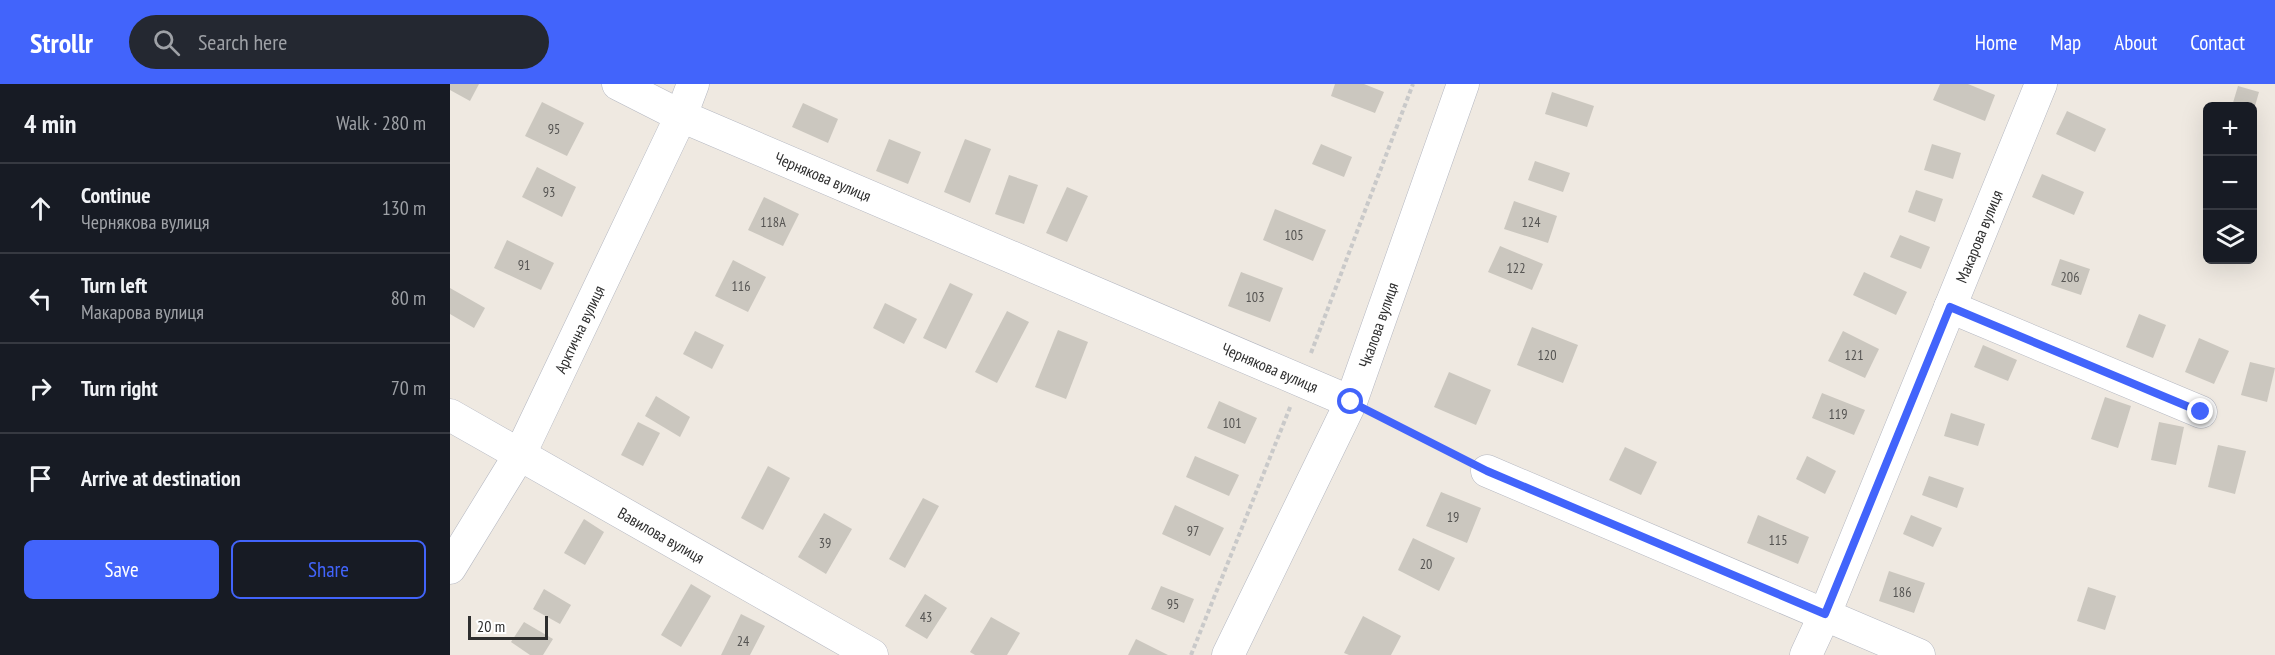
<!DOCTYPE html>
<meta charset="utf-8">
<style>
:root{--surface:#171b24;--page:#242831;--text:#f1f3f6;--muted:#9ea1a6;--line:#363941;--accent:#4264fb}
body{margin:0;font-family:"PT Sans Narrow",sans-serif;background:var(--page);color:var(--text)}
.controls{position:absolute;right:18px;top:18px;display:grid;overflow:hidden;border-radius:9px;box-shadow:0 6px 24px #0002}
.controls button{width:54px;height:54px;display:grid;place-items:center;padding:0;border:0;border-bottom:2px solid var(--line);background:var(--surface);color:var(--text);font:30px sans-serif}
.scale{position:absolute;left:18px;bottom:15px;width:80px;box-sizing:border-box;padding-left:6px;border:3px solid #2e2e2e;border-top:0;font-size:16px;line-height:21px;white-space:nowrap;color:#2e2e2e;-webkit-text-stroke:4px #fff;paint-order:stroke}
.stop{position:absolute;width:18px;height:18px;margin:-14px;border:4px solid #4264fb;border-radius:50%;background:#fff}
.stop.end{background:#4264fb;border-color:#fff;box-shadow:0 2px 6px #0008}
.list{margin:0;padding:0;list-style:none}
h2{display:flex;justify-content:space-between;align-items:center;height:78px;margin:0;padding:0 24px;font-size:26px}
h2 small{font-size:20px;font-weight:400;color:var(--muted)}
.list li{display:grid;grid-template-columns:39px 1fr auto;gap:18px;align-items:center;box-sizing:border-box;height:90px;padding:0 24px;border-top:2px solid var(--line)}
.list b{display:block;font-size:22px;white-space:nowrap}
.list p{margin:0;font-size:20px;white-space:nowrap;color:var(--muted)}
.list em{font-size:20px;font-style:normal;color:var(--muted)}
.actions{display:flex;gap:12px;padding:18px 24px}
.actions a{flex:1;padding:14px 0;border:2px solid var(--accent);border-radius:9px;text-align:center;font-size:21px;color:var(--accent)}
.actions .main{background:var(--accent);color:#fff}
.icon{flex:none;width:33px;height:33px;fill:none;stroke:currentColor;stroke-width:2;stroke-linecap:round;stroke-linejoin:round}
.map{position:relative;flex:none;width:1825px;height:571px;overflow:hidden}
header{display:flex;align-items:center;gap:36px;box-sizing:border-box;height:84px;padding:0 30px;background:var(--accent);color:#fff}
header strong{font-size:28px}
nav{display:flex;gap:33px;margin-inline-start:auto;font-size:21px}
.search{width:420px;height:54px;background:var(--page);display:flex;align-items:center;gap:15px;box-sizing:border-box;padding:0 21px;border-radius:33px;color:var(--muted);font-size:22px}
main{display:flex}
aside{flex:1;background:var(--surface)}
.map>svg:first-child{display:block}
</style>
<header>
<strong>Strollr</strong>
<div class="search"><svg class="icon" aria-label="search" viewBox="0 0 24 24"><circle cx="10" cy="10" r="6"/><path d="M15 15l6 6"/></svg>Search here</div>
<nav><a>Home</a><a>Map</a><a>About</a><a>Contact</a></nav>
</header>
<main>
<aside>
<h2>4 min<small>Walk · 280 m</small></h2>
<ul class="list">
<li><svg class="icon" aria-label="ahead" viewBox="0 0 24 24"><path d="M12 20V5M6 11l6-6 6 6"/></svg><div><b>Continue</b><p>Чернякова вулиця</p></div><em>130 m</em></li>
<li><svg class="icon" aria-label="left" viewBox="0 0 24 24"><path d="M17 20v-9H6M10 6l-5 5 5 5"/></svg><div><b>Turn left</b><p>Макарова вулиця</p></div><em>80 m</em></li>
<li><svg class="icon" aria-label="right" viewBox="0 0 24 24"><path d="M7 20v-9h11M14 6l5 5-5 5"/></svg><div><b>Turn right</b></div><em>70 m</em></li>
<li><svg class="icon" aria-label="arrive" viewBox="0 0 24 24"><path d="M6 21V4h12l-3 4 3 4H6"/></svg><div><b>Arrive at destination</b></div></li>
</ul>
<div class="actions"><a class="main">Save</a><a>Share</a></div>
</aside>
<div class="map">
<svg width="1825" height="571" viewBox="0 0 1825 571">
<rect width="100%" height="100%" fill="#efe9e1"/>
<!-- building -->
<g fill="#cbc7bf">
<polygon points="0,0 29,0 20,17 0,6"/>
<polygon points="885,0 914,0 934,8 925,29 881,12"/>
<polygon points="1490,0 1518,0 1545,11 1535,37 1483,16"/>
<polygon points="1788,2 1809,8 1803,29 1802,22 1782,22"/>
<polygon points="1102,8 1144,22 1137,43 1095,30"/>
<polygon points="92,18 134,39 117,72 75,52"/>
<polygon points="353,19 388,35 378,59 342,43"/>
<polygon points="1617,27 1656,45 1645,68 1606,50"/>
<polygon points="439,55 471,68 458,100 426,87"/>
<polygon points="515,55 541,65 520,119 494,108"/>
<polygon points="871,60 902,73 894,93 862,80"/>
<polygon points="1482,60 1511,69 1503,95 1474,86"/>
<polygon points="1085,77 1120,89 1113,108 1078,96"/>
<polygon points="87,83 126,103 112,133 72,113"/>
<polygon points="1592,90 1634,108 1624,131 1582,113"/>
<polygon points="559,91 588,101 574,140 545,130"/>
<polygon points="617,103 638,112 617,158 596,149"/>
<polygon points="1466,106 1493,115 1485,138 1458,128"/>
<polygon points="314,113 349,130 333,162 298,146"/>
<polygon points="1064,117 1107,132 1098,159 1054,145"/>
<polygon points="825,125 876,146 863,177 813,156"/>
<polygon points="1450,151 1480,163 1471,185 1440,173"/>
<polygon points="57,156 104,179 91,206 44,184"/>
<polygon points="1050,162 1093,180 1082,206 1038,188"/>
<polygon points="1610,175 1640,185 1631,211 1601,201"/>
<polygon points="283,176 316,193 298,228 265,212"/>
<polygon points="791,188 833,204 820,238 778,222"/>
<polygon points="1414,188 1457,208 1446,231 1403,211"/>
<polygon points="500,199 523,210 496,265 473,254"/>
<polygon points="0,204 35,224 24,244 0,230"/>
<polygon points="435,219 467,235 454,260 423,244"/>
<polygon points="557,227 579,238 547,299 525,288"/>
<polygon points="1689,230 1716,241 1703,274 1676,263"/>
<polygon points="1082,243 1128,261 1113,299 1067,281"/>
<polygon points="608,246 638,258 616,315 585,303"/>
<polygon points="245,247 274,261 262,285 233,270"/>
<polygon points="1393,247 1429,265 1415,294 1378,277"/>
<polygon points="1749,254 1779,267 1764,300 1735,288"/>
<polygon points="1533,261 1567,276 1558,297 1524,283"/>
<polygon points="1800,278 1825,284 1817,318 1791,311"/>
<polygon points="999,288 1041,306 1026,341 984,323"/>
<polygon points="1372,309 1415,326 1404,351 1362,334"/>
<polygon points="206,312 240,333 230,353 195,332"/>
<polygon points="1655,313 1681,322 1668,364 1641,355"/>
<polygon points="769,317 807,334 795,360 757,344"/>
<polygon points="1501,329 1535,340 1528,362 1494,352"/>
<polygon points="188,338 210,349 193,382 171,371"/>
<polygon points="1709,338 1734,343 1726,381 1701,376"/>
<polygon points="1768,361 1796,367 1785,410 1758,403"/>
<polygon points="1175,363 1207,378 1191,411 1159,396"/>
<polygon points="745,372 789,391 779,412 736,393"/>
<polygon points="1357,372 1386,387 1375,410 1346,395"/>
<polygon points="318,382 340,394 313,446 291,434"/>
<polygon points="1479,392 1514,404 1507,424 1472,411"/>
<polygon points="991,408 1031,424 1017,459 976,442"/>
<polygon points="473,414 489,422 455,484 439,475"/>
<polygon points="725,421 774,444 760,472 712,450"/>
<polygon points="374,429 402,445 376,490 348,473"/>
<polygon points="1308,431 1359,453 1348,480 1297,459"/>
<polygon points="1461,431 1492,444 1483,463 1453,450"/>
<polygon points="134,435 154,448 135,481 114,469"/>
<polygon points="963,454 1005,474 989,507 948,486"/>
<polygon points="1439,487 1475,499 1464,529 1429,517"/>
<polygon points="241,500 261,512 231,563 211,551"/>
<polygon points="711,502 744,515 734,539 701,525"/>
<polygon points="1638,503 1666,512 1655,546 1627,537"/>
<polygon points="94,505 121,521 110,540 83,525"/>
<polygon points="475,510 497,524 477,555 455,542"/>
<polygon points="291,530 315,542 300,571 271,571"/>
<polygon points="913,532 951,552 941,571 899,571 894,569"/>
<polygon points="541,533 570,549 557,571 525,571 520,568"/>
<polygon points="74,538 103,555 93,571 80,571 61,558"/>
<polygon points="686,555 718,571 678,571"/>
</g>
<g fill="none" stroke-linecap="round" stroke-linejoin="round">
<!-- minor casing -->
<g stroke="#b4b7c1" stroke-width="33">
<g id="minor">
<path id="s1" d="M168,0L231,32L901,318"/>
<polyline points="1500,223 1751,328"/>
<path id="s2" d="M0,331L422,571"/>
<polyline points="1037,387 1469,571"/>
<path id="s3" d="M0,484L70,370L231,32L243,0"/>
<path id="s4" d="M778,571L901,318L1013,0"/>
<path id="s5" d="M1356,571L1375,530L1591,0"/>
</g>
</g>
<!-- path -->
<g stroke="#c9c9c9" stroke-width="4" stroke-dasharray="4.5 3" stroke-linecap="butt">
<polyline points="861,269 963,0"/>
<polyline points="926,331 1013,374"/>
<polyline points="741,571 841,321"/>
</g>
<!-- minor -->
<use href="#minor" stroke="#fff" stroke-width="32"/>
</g>
<g fill="none" stroke-linecap="round" stroke-linejoin="round">
<!-- route -->
<polyline stroke="#4264fb" stroke-width="8" points="901,318 1037,387 1375,530 1500,223 1751,328"/>
</g>
<g text-anchor="middle" stroke-width="6" stroke-linejoin="round" paint-order="stroke">
<!-- number labels -->
<g font-size="14" fill="#555452">
<text x="104" y="50">95</text>
<text x="99" y="113">93</text>
<text x="323" y="143">118А</text>
<text x="1081" y="143">124</text>
<text x="844" y="156">105</text>
<text x="74" y="186">91</text>
<text x="1066" y="189">122</text>
<text x="1620" y="198">206</text>
<text x="291" y="207">116</text>
<text x="805" y="218">103</text>
<text x="1097" y="276">120</text>
<text x="1404" y="276">121</text>
<text x="1388" y="335">119</text>
<text x="782" y="344">101</text>
<text x="1003" y="438">19</text>
<text x="743" y="452">97</text>
<text x="1328" y="461">115</text>
<text x="375" y="464">39</text>
<text x="976" y="485">20</text>
<text x="1452" y="513">186</text>
<text x="723" y="525">95</text>
<text x="476" y="538">43</text>
<text x="293" y="562">24</text>
</g>
<!-- street labels -->
<g font-size="16" fill="#2e2e2e" stroke="#fff">
<text dy="6" stroke="none"><textPath href="#s1" startOffset="225">Чернякова вулиця</textPath></text>
<text dy="6" stroke="none"><textPath href="#s5" startOffset="453">Макарова вулиця</textPath></text>
<text dy="6" stroke="none"><textPath href="#s4" startOffset="363">Чкалова вулиця</textPath></text>
<text dy="6" stroke="none"><textPath href="#s3" startOffset="272">Арктична вулиця</textPath></text>
<text dy="6" stroke="none"><textPath href="#s1" startOffset="711">Чернякова вулиця</textPath></text>
<text dy="6" stroke="none"><textPath href="#s2" startOffset="243">Вавилова вулиця</textPath></text>
</g>
</g>
</svg>
<div class="controls">
<button>+</button>
<button>−</button>
<button><svg class="icon" aria-label="layers" viewBox="0 0 24 24"><path d="M12 4l9 5-9 5-9-5zM3 14l9 5 9-5"/></svg></button>
</div>
<div class="scale">20 m</div>
<div class="stop" style="left:901px;top:318px"></div>
<div class="stop end" style="left:1751px;top:328px"></div>
</div>
</main>
